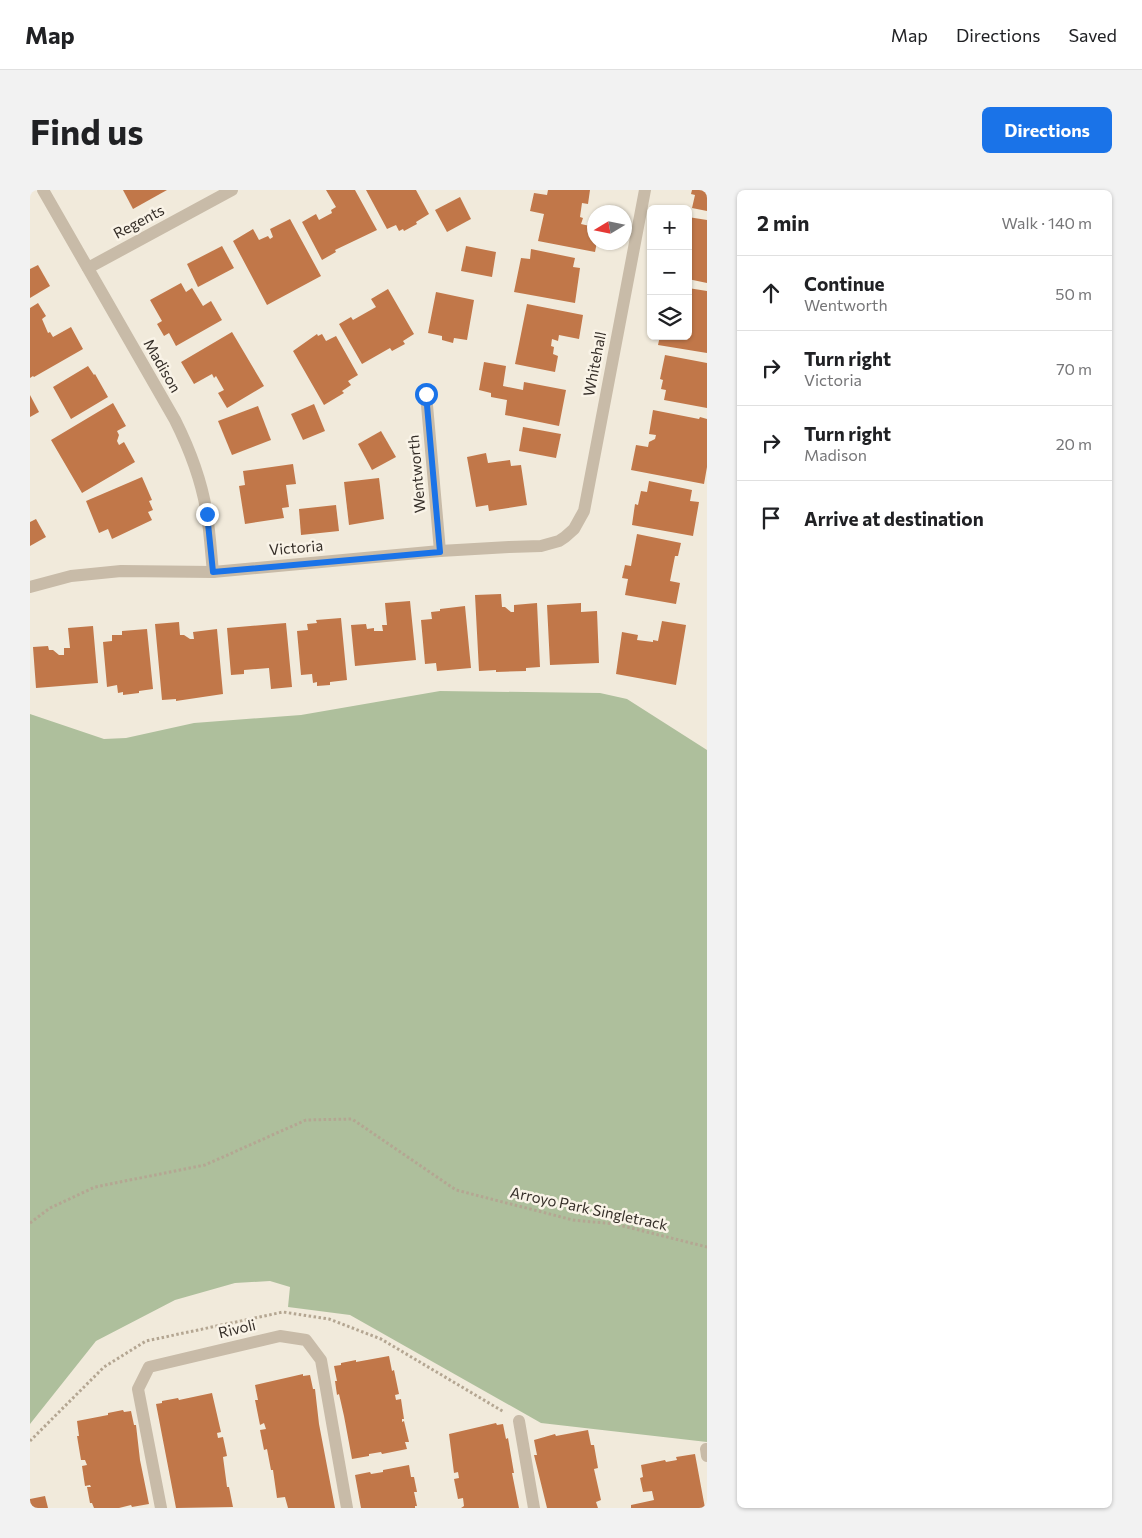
<!DOCTYPE html>
<meta charset="utf-8">
<style>
:root{--surface:#fff;--page:#f2f2f2;--text:#202124;--muted:#757577;--line:#e0e0e0;--accent:#1a73e8}
body{margin:0;font-family:Commissioner,sans-serif;background:var(--page);color:var(--text)}
.controls{position:absolute;right:15px;top:15px;display:grid;overflow:hidden;border-radius:8px;box-shadow:0 1px 4px #0004}
.controls button{width:45px;height:45px;display:grid;place-items:center;padding:0;border:0;border-bottom:1px solid var(--line);background:var(--surface);color:var(--text);font:25px sans-serif}
.compass{position:absolute;left:557px;top:15px;width:45px;height:45px;border-radius:50%;background:var(--surface);box-shadow:0 1px 4px #0004;rotate:260deg}
.stop{position:absolute;width:15px;height:15px;margin:-11px;border:4px solid #1a73e8;border-radius:50%;background:#fff}
.stop.end{background:#1a73e8;border-color:#fff;box-shadow:0 1px 5px #0008}
.list{margin:0;padding:0;list-style:none}
h2{display:flex;justify-content:space-between;align-items:center;height:65px;margin:0;padding:0 20px;font-size:21px}
h2 small{font-size:16px;font-weight:400;color:var(--muted)}
.list li{display:grid;grid-template-columns:32px 1fr auto;gap:15px;align-items:center;box-sizing:border-box;height:75px;padding:0 20px;border-top:1px solid var(--line)}
.list b{display:block;font-size:19px;white-space:nowrap}
.list p{margin:0;font-size:16px;white-space:nowrap;color:var(--muted)}
.list em{font-size:16px;font-style:normal;color:var(--muted)}
.icon{flex:none;width:28px;height:28px;fill:none;stroke:currentColor;stroke-width:2;stroke-linecap:round;stroke-linejoin:round}
.map{position:relative;flex:none;width:677px;height:1318px;overflow:hidden;border-radius:8px}
header{display:flex;align-items:center;gap:30px;box-sizing:border-box;height:70px;padding:0 25px;background:var(--surface);border-bottom:1px solid var(--line)}
header strong{font-size:24px}
nav{display:flex;gap:28px;margin-inline-start:auto;font-size:18px}
.intro{display:flex;align-items:center;justify-content:space-between;box-sizing:border-box;height:120px;padding:0 30px}
h1{margin:0;font-size:35px}
.button{padding:12px 22px;border-radius:8px;background:var(--accent);color:#fff;font-size:18px;font-weight:700}
main{display:flex;gap:30px;padding:0 30px}
aside{flex:1;background:var(--surface);border-radius:8px;box-shadow:0 1px 4px #0004}
.map>svg:first-child{display:block}
</style>
<header>
<strong>Map</strong>
<nav><a>Map</a><a>Directions</a><a>Saved</a></nav>
</header>
<div class="intro"><h1>Find us</h1><a class="button">Directions</a></div>
<main>
<div class="map">
<svg width="677" height="1318" viewBox="0 0 677 1318">
<rect width="100%" height="100%" fill="#f1eadb"/>
<!-- green -->
<polygon fill="#aebf9c" points="410,501 570,503 597,509 677,560 677,1252 511,1233 320,1125 258,1117 260,1097 240,1091 205,1093 145,1110 66,1151 0,1234 0,524 74,549 96,548 164,533 271,525"/>
<!-- building -->
<g fill="#c17749">
<polygon points="93,0 137,0 103,19"/>
<polygon points="296,0 325,0 347,40 305,60 306,62 292,70 272,32 286,24 289,30 302,23 301,20 306,17"/>
<polygon points="336,0 386,0 399,24 386,32 387,34 374,41 373,39 369,41 366,35 357,39"/>
<polygon points="518,0 560,0 558,14 552,13 550,27 553,28 551,34 564,37 564,52 567,52 565,62 508,51 514,24 500,21 504,3 517,5"/>
<polygon points="662,0 677,0 677,21 662,18 665,5 661,4"/>
<polygon points="430,7 441,29 417,42 405,20"/>
<polygon points="658,27 677,30 677,93 658,89"/>
<polygon points="260,29 291,86 237,115 203,51 223,39 229,50 238,46 240,49 243,47 240,39"/>
<polygon points="192,56 204,78 168,97 157,74"/>
<polygon points="436,56 466,62 462,87 431,81"/>
<polygon points="501,59 545,68 543,77 550,78 545,113 484,102 491,68 500,69"/>
<polygon points="8,75 20,96 0,108 0,79"/>
<polygon points="151,93 156,102 162,98 173,116 181,111 192,130 146,156 139,143 134,146 127,134 132,131 120,110"/>
<polygon points="658,98 677,101 677,163 628,155 630,146 658,146 658,129 661,129 662,124 658,121"/>
<polygon points="358,99 384,144 373,151 375,154 362,161 360,158 332,174 309,134 321,127 323,130 346,117 341,109"/>
<polygon points="406,102 444,110 437,150 424,148 423,153 412,150 412,146 398,143"/>
<polygon points="8,113 16,126 12,129 18,143 20,142 23,147 41,137 53,159 4,187 3,186 0,188 0,118"/>
<polygon points="497,114 553,125 549,149 529,145 528,151 522,149 521,156 524,157 523,164 528,166 525,182 485,174"/>
<polygon points="202,142 234,196 197,218 188,203 194,200 186,186 184,188 182,184 164,194 151,172"/>
<polygon points="287,144 288,146 292,144 296,151 306,146 328,185 318,191 321,195 312,201 314,203 294,215 263,161"/>
<polygon points="635,165 677,173 677,218 634,210 636,200 631,199 633,190 630,189"/>
<polygon points="454,172 476,176 473,196 493,200 494,192 536,200 529,236 475,225 477,210 461,207 461,203 449,200"/>
<polygon points="58,176 64,185 65,184 78,207 41,229 23,197"/>
<polygon points="0,205 9,222 0,227"/>
<polygon points="83,213 96,236 87,241 89,245 87,251 89,255 94,252 105,272 52,303 21,250"/>
<polygon points="284,214 295,241 273,250 261,224"/>
<polygon points="228,216 241,250 202,265 188,231"/>
<polygon points="623,220 669,229 670,227 677,229 677,277 674,294 601,280 606,255 618,257 619,252 625,249 626,245 619,244"/>
<polygon points="493,237 531,244 526,268 489,261"/>
<polygon points="351,241 366,267 342,280 328,254"/>
<polygon points="456,263 458,273 480,270 481,276 491,275 497,315 459,321 458,315 446,317 437,267"/>
<polygon points="263,274 266,294 256,295 259,317 252,318 254,328 215,334 209,296 215,295 213,281"/>
<polygon points="112,287 122,310 119,311 123,320 118,322 122,330 82,349 78,339 69,343 56,311"/>
<polygon points="349,288 354,329 319,335 314,292"/>
<polygon points="619,291 662,300 660,311 669,312 663,346 602,335 605,314 608,315 611,301 617,302"/>
<polygon points="306,315 309,341 271,345 269,319"/>
<polygon points="6,329 16,347 0,356 0,332"/>
<polygon points="607,344 651,353 648,366 645,366 640,391 650,393 646,414 595,405 598,389 592,388 595,375 601,376"/>
<polygon points="471,404 472,417 475,417 481,422 484,422 484,415 507,413 510,477 496,478 496,481 466,482 466,480 449,481 445,405"/>
<polygon points="380,411 386,470 325,476 321,435 336,434 337,439 344,438 344,441 353,441 352,435 357,435 355,413"/>
<polygon points="551,413 551,422 567,421 569,473 520,475 517,415"/>
<polygon points="435,416 441,478 407,481 406,473 395,474 391,430 402,429 401,422 410,421 410,419"/>
<polygon points="311,428 317,490 300,492 300,495 287,496 287,492 283,493 282,484 271,485 267,441 278,440 277,434 287,433 286,430"/>
<polygon points="632,431 656,435 646,495 586,484 592,442 608,445 607,450 623,452 623,450 628,451"/>
<polygon points="149,432 150,445 154,445 160,449 164,449 163,442 187,439 193,504 146,511 146,509 132,510 125,434"/>
<polygon points="256,433 262,497 241,499 239,478 214,480 214,484 201,485 197,438"/>
<polygon points="63,436 68,493 6,498 3,457 18,456 19,460 23,460 29,465 34,465 34,458 40,458 38,438"/>
<polygon points="117,439 123,499 109,501 109,503 93,505 93,502 88,503 87,495 77,497 73,452 82,451 82,445 92,445 92,441"/>
<polygon points="359,1166 362,1181 364,1180 369,1204 365,1205 366,1210 371,1209 374,1229 372,1229 372,1232 374,1231 379,1252 375,1252 377,1259 352,1264 351,1262 339,1264 339,1266 322,1269 314,1226 309,1204 307,1205 305,1191 307,1191 304,1176 311,1175 311,1173 326,1170 326,1172"/>
<polygon points="273,1184 273,1186 280,1185 283,1199 285,1199 289,1234 305,1318 258,1318 255,1307 247,1308 243,1280 241,1280 237,1259 234,1260 230,1240 236,1239 234,1233 230,1235 225,1210 228,1210 225,1195"/>
<polygon points="182,1203 191,1242 187,1243 188,1248 193,1247 197,1266 193,1267 197,1297 199,1297 203,1317 146,1318 126,1214 132,1213 132,1211 148,1208 149,1210"/>
<polygon points="93,1220 94,1222 101,1221 104,1235 106,1235 110,1270 119,1314 102,1317 101,1315 89,1318 64,1318 62,1313 60,1313 57,1297 61,1297 60,1295 55,1296 52,1276 57,1275 55,1270 51,1270 47,1246 49,1246 47,1231 78,1225 78,1223"/>
<polygon points="466,1233 467,1235 473,1234 476,1249 478,1248 484,1283 482,1283 489,1318 431,1318 434,1316 433,1308 428,1309 424,1289 429,1288 428,1282 424,1283 419,1244"/>
<polygon points="558,1240 561,1255 564,1255 568,1278 564,1279 571,1310 566,1312 568,1318 517,1318 504,1265 507,1265 504,1250 525,1244 526,1246"/>
<polygon points="665,1264 675,1318 601,1318 601,1315 624,1310 622,1301 613,1302 610,1288 613,1287 611,1275 635,1270 636,1272 647,1270 646,1267"/>
<polygon points="379,1275 381,1287 384,1287 387,1302 384,1302 387,1316 385,1316 385,1318 331,1318 325,1285 340,1282 341,1284 353,1282 353,1280"/>
<polygon points="15,1306 18,1318 0,1318 0,1309"/>
</g>
<g fill="none" stroke-linecap="round" stroke-linejoin="round">
<!-- path -->
<g stroke="#b4a692" stroke-width="3" stroke-dasharray="2.5 2.5" stroke-linecap="butt">
<polyline points="0,1033 20,1018 65,997 175,975 276,930 322,929 426,1000 543,1030 585,1034 677,1057"/>
<polyline points="0,1251 74,1177 116,1151 253,1122 299,1129 351,1149 474,1222"/>
</g>
<!-- service -->
<g stroke="#c8bba8" stroke-width="12">
<polyline points="489,1231 504,1318"/>
<polyline points="676,1259 677,1266"/>
</g>
<!-- minor -->
<g stroke="#c8bba8" stroke-width="12">
<path d="M13,0L145,230C160,260 172,291 177,325C180,344 181,363 183,382"/>
<polyline points="58,78 202,0"/>
<polyline points="396,204 410,361"/>
<polyline points="0,397 41,386 91,381 183,382 410,361 479,357 511,356 529,351 535,347 544,339 554,321 615,0"/>
<polyline points="131,1318 108,1199 119,1177 250,1146 276,1150 291,1170 317,1318"/>
</g>
</g>
<g fill="none" stroke-linecap="round" stroke-linejoin="round">
<!-- route -->
<polyline stroke="#1a73e8" stroke-width="6" points="177,324 183,382 410,362 396,204"/>
</g>
<g text-anchor="middle" stroke-width="5" stroke-linejoin="round" paint-order="stroke">
<!-- street labels -->
<g font-size="15" fill="#352e28" stroke="#f9f3e7">
<text transform="translate(109 32) rotate(-28)" y="5">Regents</text>
<text transform="translate(565 174) rotate(-79)" y="5">Whitehall</text>
<text transform="translate(132 176) rotate(60)" y="5">Madison</text>
<text transform="translate(387 284) rotate(-95)" y="5">Wentworth</text>
<text transform="translate(266 358) rotate(-5)" y="5">Victoria</text>
<text transform="translate(559 1019) rotate(12)" y="5">Arroyo Park Singletrack</text>
<text transform="translate(207 1139) rotate(-13)" y="5">Rivoli</text>
</g>
</g>
</svg>
<div class="controls">
<button>+</button>
<button>−</button>
<button><svg class="icon" aria-label="layers" viewBox="0 0 24 24"><path d="M12 4l9 5-9 5-9-5zM3 14l9 5 9-5"/></svg></button>
</div>
<svg class="compass" viewBox="-18 -18 36 36"><path d="M0-13l5 13h-10z" fill="#e53935"/><path d="M0 13l5-13h-10z" fill="#757577"/></svg>
<div class="stop" style="left:396px;top:204px"></div>
<div class="stop end" style="left:177px;top:324px"></div>
</div>
<aside>
<h2>2 min<small>Walk · 140 m</small></h2>
<ul class="list">
<li><svg class="icon" aria-label="ahead" viewBox="0 0 24 24"><path d="M12 20V5M6 11l6-6 6 6"/></svg><div><b>Continue</b><p>Wentworth</p></div><em>50 m</em></li>
<li><svg class="icon" aria-label="right" viewBox="0 0 24 24"><path d="M7 20v-9h11M14 6l5 5-5 5"/></svg><div><b>Turn right</b><p>Victoria</p></div><em>70 m</em></li>
<li><svg class="icon" aria-label="right" viewBox="0 0 24 24"><path d="M7 20v-9h11M14 6l5 5-5 5"/></svg><div><b>Turn right</b><p>Madison</p></div><em>20 m</em></li>
<li><svg class="icon" aria-label="arrive" viewBox="0 0 24 24"><path d="M6 21V4h12l-3 4 3 4H6"/></svg><div><b>Arrive at destination</b></div></li>
</ul>
</aside>
</main>
